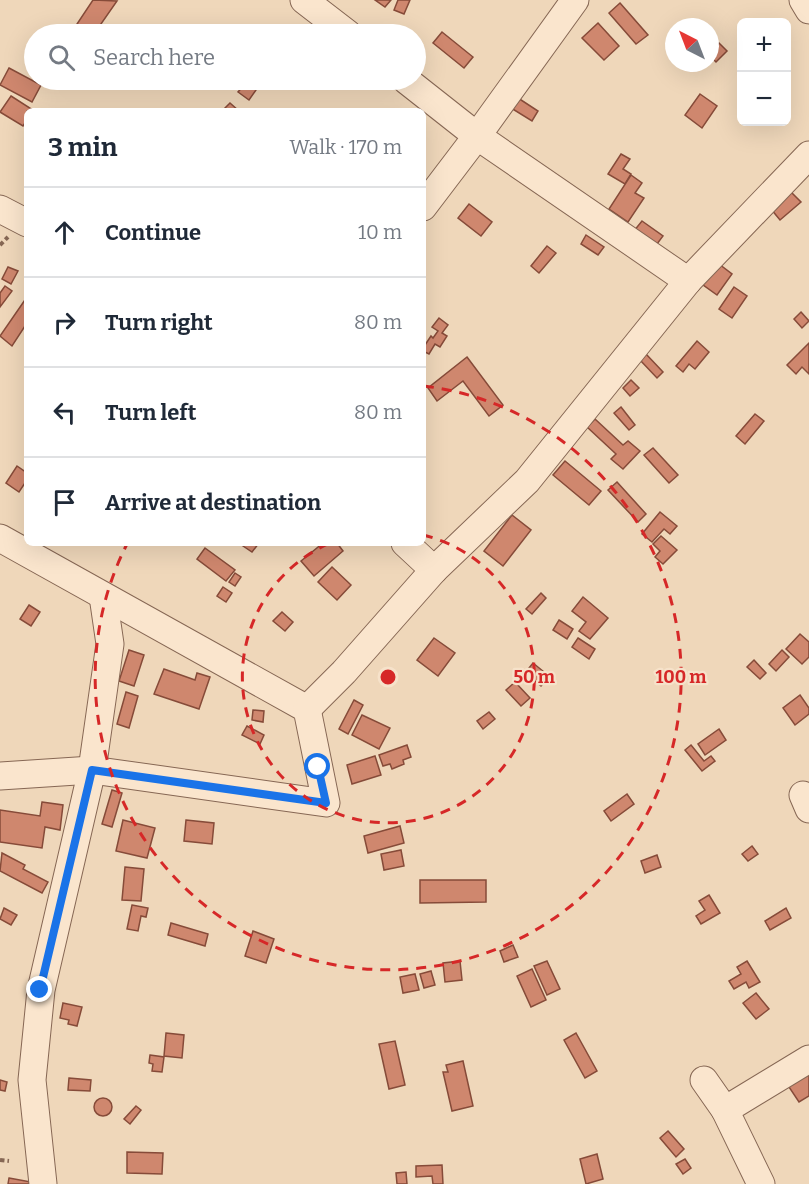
<!DOCTYPE html>
<meta charset="utf-8">
<style>
:root{--surface:#fff;--page:#f6f6f7;--text:#1f2937;--muted:#747a83;--line:#e0e1e3}
body{margin:0;font-family:Bitter,serif;background:var(--page);color:var(--text)}
.controls{position:absolute;right:18px;top:18px;display:grid;overflow:hidden;border-radius:9px;box-shadow:0 6px 24px #0002}
.controls button{width:54px;height:54px;display:grid;place-items:center;padding:0;border:0;border-bottom:2px solid var(--line);background:var(--surface);color:var(--text);font:30px sans-serif}
.compass{position:absolute;left:665px;top:18px;width:54px;height:54px;border-radius:50%;background:var(--surface);box-shadow:0 6px 24px #0002;rotate:318deg}
.stop{position:absolute;width:18px;height:18px;margin:-14px;border:4px solid #1a73e8;border-radius:50%;background:#fff}
.stop.end{background:#1a73e8;border-color:#fff;box-shadow:0 2px 6px #0008}
.list{margin:0;padding:0;list-style:none}
h2{display:flex;justify-content:space-between;align-items:center;height:78px;margin:0;padding:0 24px;font-size:26px}
h2 small{font-size:20px;font-weight:400;color:var(--muted)}
.list li{display:grid;grid-template-columns:39px 1fr auto;gap:18px;align-items:center;box-sizing:border-box;height:90px;padding:0 24px;border-top:2px solid var(--line)}
.list b{display:block;font-size:22px;white-space:nowrap}
.list em{font-size:20px;font-style:normal;color:var(--muted)}
.icon{flex:none;width:33px;height:33px;fill:none;stroke:currentColor;stroke-width:2;stroke-linecap:round;stroke-linejoin:round}
.map{position:relative;flex:none;width:809px;height:1184px;overflow:hidden}
.search{position:absolute;background:var(--surface);box-shadow:0 6px 24px #0002;left:24px;top:24px;width:402px;height:66px;display:flex;align-items:center;gap:15px;box-sizing:border-box;padding:0 21px;border-radius:33px;color:var(--muted);font-size:22px}
.panel{position:absolute;background:var(--surface);box-shadow:0 6px 24px #0002;left:24px;top:108px;width:402px;height:438px;border-radius:9px}
.map>svg:first-child{display:block}
</style>
<div class="map">
<svg width="809" height="1184" viewBox="0 0 809 1184">
<rect width="100%" height="100%" fill="#efd7ba"/>
<!-- building -->
<g fill="#cf876e" stroke="#864b39" stroke-width="1.5">
<polygon points="93,0 117,1 94,34 77,24"/>
<polygon points="375,0 391,0 385,7"/>
<polygon points="398,0 410,0 404,14 394,10"/>
<polygon points="620,3 648,35 636,44 609,13"/>
<polygon points="598,23 619,46 604,60 582,38"/>
<polygon points="442,32 473,57 464,68 433,43"/>
<polygon points="719,43 727,51 716,62 710,56 710,52"/>
<polygon points="9,68 41,85 32,102 0,85"/>
<polygon points="246,83 256,90 249,100 238,92"/>
<polygon points="700,94 717,106 702,128 685,115"/>
<polygon points="11,96 33,110 27,111 27,120 23,126 0,112"/>
<polygon points="518,98 538,111 532,121 511,108"/>
<polygon points="230,103 239,111 228,111 225,108"/>
<polygon points="621,154 630,159 623,169 631,174 625,184 608,174"/>
<polygon points="631,175 642,183 635,193 644,198 628,222 609,209"/>
<polygon points="791,192 801,202 780,220 771,209"/>
<polygon points="469,204 492,222 481,236 458,218"/>
<polygon points="642,221 663,236 654,248 633,232"/>
<polygon points="586,235 604,247 598,255 581,244"/>
<polygon points="547,246 556,253 539,273 531,266"/>
<polygon points="715,261 732,274 717,295 699,282"/>
<polygon points="8,267 18,271 11,284 2,279"/>
<polygon points="5,286 12,291 0,307 0,293"/>
<polygon points="734,287 747,296 732,318 719,309"/>
<polygon points="27,297 27,323 12,346 0,336"/>
<polygon points="801,312 809,321 802,328 794,319"/>
<polygon points="439,318 448,325 442,333 447,336 440,347 435,344 429,354 423,351 423,348 431,336 433,338 438,331 432,327"/>
<polygon points="697,341 709,352 695,369 689,364 683,372 676,366"/>
<polygon points="809,343 809,374 802,367 796,374 787,365"/>
<polygon points="646,354 663,372 657,378 640,360"/>
<polygon points="467,357 503,405 489,416 463,381 437,401 428,388"/>
<polygon points="631,380 639,388 630,396 623,388"/>
<polygon points="621,407 635,425 629,430 614,413"/>
<polygon points="755,414 764,421 745,444 736,436"/>
<polygon points="595,419 623,445 628,441 640,451 623,469 611,459 616,454 587,427"/>
<polygon points="653,448 678,475 669,483 644,455"/>
<polygon points="565,461 601,491 589,505 553,475"/>
<polygon points="17,466 27,473 27,480 19,492 6,483"/>
<polygon points="617,482 646,514 638,522 608,490"/>
<polygon points="660,512 677,526 670,534 664,529 652,542 642,534"/>
<polygon points="512,515 531,530 503,566 484,551"/>
<polygon points="661,536 677,550 663,564 655,557 660,551 653,544"/>
<polygon points="246,543 259,543 252,552 243,546"/>
<polygon points="323,543 337,543 343,551 314,576 301,561"/>
<polygon points="205,548 235,570 226,581 197,559"/>
<polygon points="332,567 351,585 337,600 318,582"/>
<polygon points="235,573 241,577 235,586 229,582"/>
<polygon points="223,587 232,593 226,602 217,596"/>
<polygon points="541,593 546,598 532,614 526,609"/>
<polygon points="583,597 608,618 590,639 579,631 586,622 572,611"/>
<polygon points="29,605 40,612 31,626 20,619"/>
<polygon points="282,612 293,622 285,631 273,621"/>
<polygon points="559,620 573,629 567,639 553,630"/>
<polygon points="800,634 809,642 809,657 802,664 786,649"/>
<polygon points="434,638 455,653 438,676 417,660"/>
<polygon points="578,638 595,649 589,659 572,647"/>
<polygon points="129,650 144,655 134,686 119,681"/>
<polygon points="782,650 789,657 776,671 769,664"/>
<polygon points="754,660 766,673 760,679 747,667"/>
<polygon points="533,663 549,676 541,686 525,673"/>
<polygon points="164,669 195,680 197,673 210,677 199,709 154,694"/>
<polygon points="515,682 530,698 521,706 506,690"/>
<polygon points="126,692 138,696 129,728 117,724"/>
<polygon points="800,695 809,708 809,714 795,725 783,708"/>
<polygon points="354,700 363,705 348,734 339,729"/>
<polygon points="253,710 264,711 263,722 252,720"/>
<polygon points="489,712 495,719 483,729 477,721"/>
<polygon points="362,715 390,728 379,749 352,735"/>
<polygon points="247,726 264,735 260,744 242,735"/>
<polygon points="719,729 726,740 705,755 698,744"/>
<polygon points="407,745 411,757 403,760 404,764 392,769 390,764 383,766 379,755"/>
<polygon points="691,745 704,761 711,756 715,761 702,771 685,750"/>
<polygon points="375,756 381,775 352,784 347,765"/>
<polygon points="112,790 122,793 112,827 102,824"/>
<polygon points="627,794 634,804 611,821 604,811"/>
<polygon points="42,802 63,805 60,830 45,827 42,848 0,842 0,810 40,816"/>
<polygon points="123,820 155,828 147,858 116,851"/>
<polygon points="186,820 214,823 212,844 184,841"/>
<polygon points="400,826 404,843 368,853 364,836"/>
<polygon points="752,846 758,854 748,861 742,854"/>
<polygon points="401,850 404,866 384,870 381,854"/>
<polygon points="2,853 25,865 23,869 48,882 42,893 0,871"/>
<polygon points="657,855 661,867 645,873 641,861"/>
<polygon points="125,867 144,869 141,901 122,900"/>
<polygon points="420,880 486,880 486,902 420,903"/>
<polygon points="709,895 720,913 701,924 696,916 705,910 699,901"/>
<polygon points="132,905 148,908 146,917 141,916 138,931 127,929"/>
<polygon points="4,908 17,915 11,925 0,919"/>
<polygon points="786,908 791,918 770,930 765,921"/>
<polygon points="171,923 208,934 205,946 168,935"/>
<polygon points="253,931 274,939 266,963 245,956"/>
<polygon points="513,945 518,957 504,962 500,951"/>
<polygon points="460,961 462,980 445,982 443,963"/>
<polygon points="547,961 560,989 547,995 534,966"/>
<polygon points="747,961 760,982 749,988 746,982 734,989 729,981 741,974 737,967"/>
<polygon points="532,969 546,1000 531,1007 517,976"/>
<polygon points="431,971 435,985 424,988 420,974"/>
<polygon points="415,974 419,990 403,993 400,977"/>
<polygon points="756,993 769,1009 756,1019 743,1003"/>
<polygon points="63,1003 82,1007 77,1026 68,1024 69,1020 60,1018"/>
<polygon points="166,1033 184,1035 182,1058 164,1056"/>
<polygon points="576,1033 597,1071 585,1078 564,1040"/>
<polygon points="395,1041 405,1085 389,1089 379,1044"/>
<polygon points="150,1055 164,1057 162,1072 152,1071 153,1064 149,1063"/>
<polygon points="463,1061 473,1106 452,1111 443,1072 448,1072 446,1065"/>
<polygon points="809,1069 809,1096 799,1102 787,1084"/>
<polygon points="69,1078 91,1080 90,1091 68,1090"/>
<polygon points="0,1080 7,1082 5,1091 0,1090"/>
<circle cx="103" cy="1107" r="9"/>
<polygon points="136,1106 141,1110 130,1124 124,1119"/>
<polygon points="668,1131 684,1149 676,1157 660,1138"/>
<polygon points="127,1152 163,1153 162,1174 127,1173"/>
<polygon points="597,1154 603,1179 586,1184 580,1159"/>
<polygon points="685,1159 691,1168 683,1174 676,1164"/>
<polygon points="442,1165 443,1184 433,1184 432,1176 416,1177 416,1166"/>
<polygon points="406,1172 407,1184 397,1184 396,1173"/>
<polygon points="9,1178 31,1182 30,1184 8,1184"/>
</g>
<g fill="none" stroke-linecap="round" stroke-linejoin="round">
<!-- minor casing -->
<g stroke="#866754" stroke-width="29">
<g id="minor">
<polyline points="304,0 348,34"/>
<polyline points="803,0 809,10"/>
<polyline points="406,80 477,136 688,281"/>
<polyline points="423,207 477,136 575,0"/>
<polyline points="0,209 27,223"/>
<polyline points="0,538 307,709 326,803 92,770 0,776"/>
<polyline points="405,543 434,570"/>
<polyline points="307,709 344,672 434,570 527,481 688,281 809,155"/>
<polyline points="803,795 809,809"/>
<polyline points="704,1080 725,1110"/>
<polyline points="43,1184 32,1080 41,990 92,770 110,644 103,596"/>
<polyline points="761,1184 725,1110 809,1059"/>
</g>
</g>
<!-- path -->
<g stroke="#866754" stroke-width="4" stroke-dasharray="4.5 3" stroke-linecap="butt">
<polyline points="0,245 8,237"/>
<polyline points="0,1160 9,1161"/>
</g>
<!-- minor -->
<use href="#minor" stroke="#fae5cd" stroke-width="27"/>
</g>
<g fill="none" stroke-linecap="round" stroke-linejoin="round">
<!-- route -->
<polyline stroke="#1a73e8" stroke-width="8" points="40,990 92,770 326,803 318,767"/>
</g>
<!-- distance rings -->
<g fill="none" stroke="#d62828" stroke-width="3" stroke-dasharray="10 8">
<path d="M423 535A146 146 0 1 1 330 543"/>
<path d="M424 386A293 293 0 1 1 127 544"/>
</g>
<circle cx="388" cy="677" r="9" fill="#d62828" stroke="#f6e2ca" stroke-width="3"/>
<g font-size="18" text-anchor="middle" font-weight="bold" fill="#d62828" stroke="#f6e2ca" stroke-width="4.5" stroke-linejoin="round" paint-order="stroke">
<text x="534" y="683">50 m</text>
<text x="681" y="683">100 m</text>
</g>
</svg>
<div class="controls">
<button>+</button>
<button>−</button>
</div>
<svg class="compass" viewBox="-18 -18 36 36"><path d="M0-13l5 13h-10z" fill="#e53935"/><path d="M0 13l5-13h-10z" fill="#747a83"/></svg>
<div class="stop" style="left:318px;top:767px"></div>
<div class="stop end" style="left:40px;top:990px"></div>
<div class="search"><svg class="icon" aria-label="search" viewBox="0 0 24 24"><circle cx="10" cy="10" r="6"/><path d="M15 15l6 6"/></svg>Search here</div>
<section class="panel">
<h2>3 min<small>Walk · 170 m</small></h2>
<ul class="list">
<li><svg class="icon" aria-label="ahead" viewBox="0 0 24 24"><path d="M12 20V5M6 11l6-6 6 6"/></svg><div><b>Continue</b></div><em>10 m</em></li>
<li><svg class="icon" aria-label="right" viewBox="0 0 24 24"><path d="M7 20v-9h11M14 6l5 5-5 5"/></svg><div><b>Turn right</b></div><em>80 m</em></li>
<li><svg class="icon" aria-label="left" viewBox="0 0 24 24"><path d="M17 20v-9H6M10 6l-5 5 5 5"/></svg><div><b>Turn left</b></div><em>80 m</em></li>
<li><svg class="icon" aria-label="arrive" viewBox="0 0 24 24"><path d="M6 21V4h12l-3 4 3 4H6"/></svg><div><b>Arrive at destination</b></div></li>
</ul>
</section>
</div>
